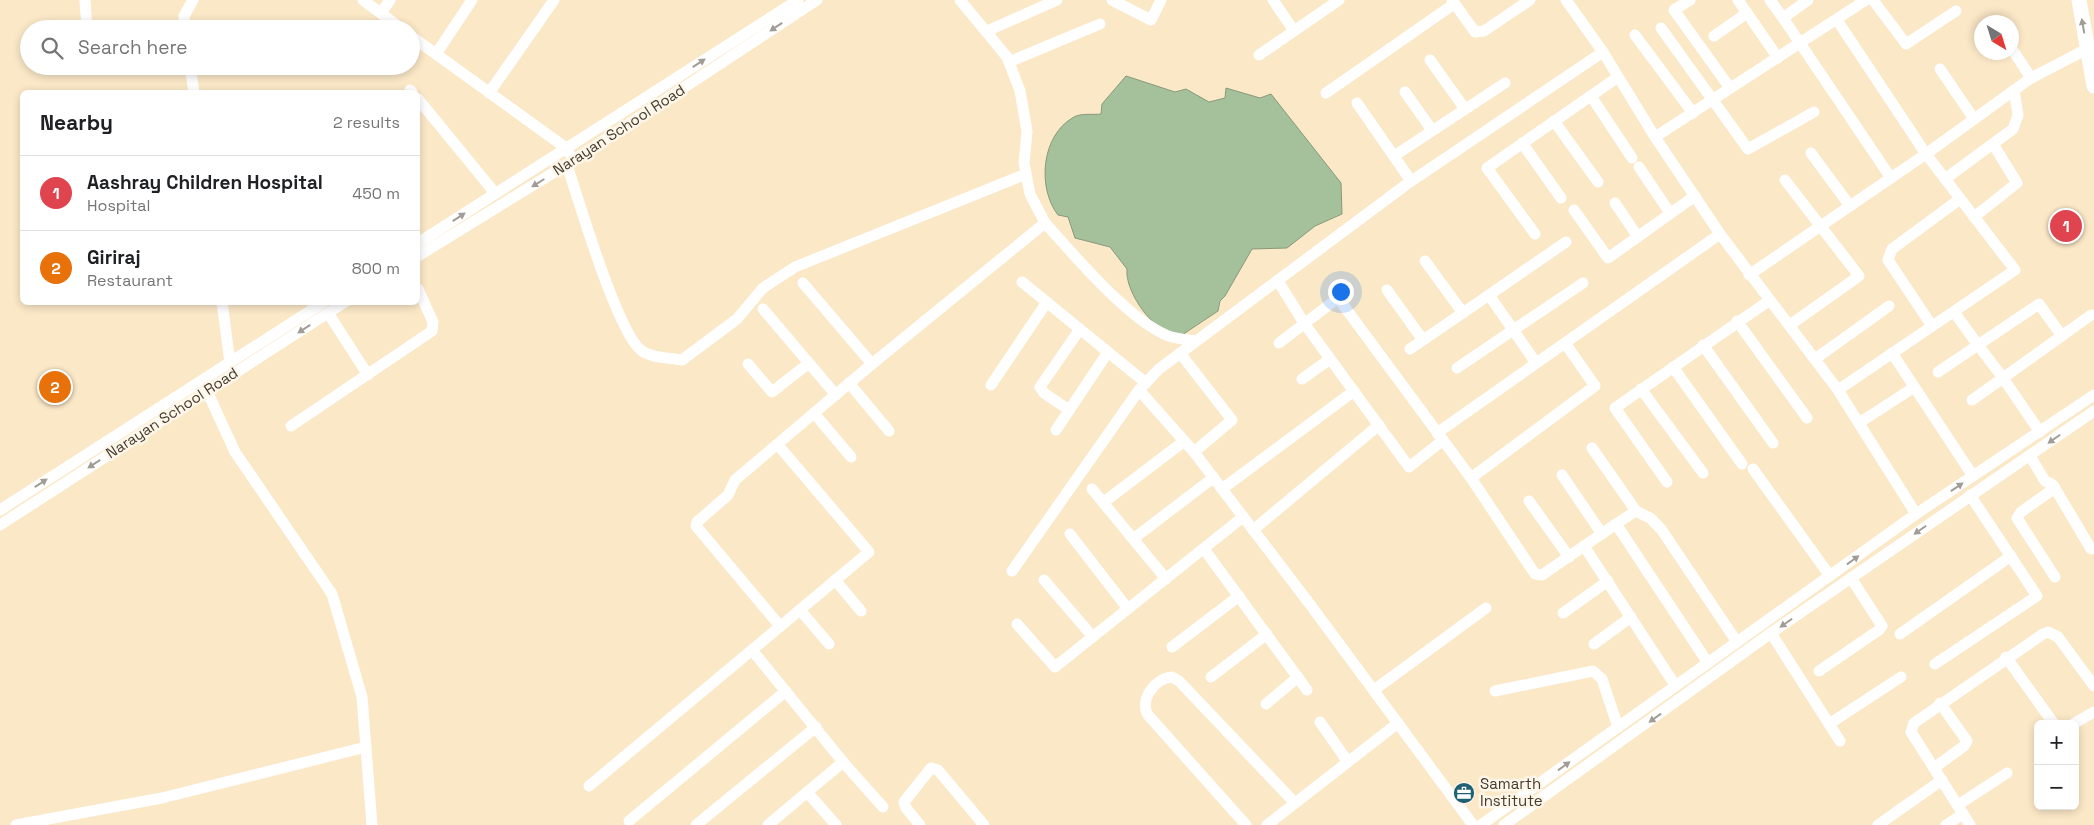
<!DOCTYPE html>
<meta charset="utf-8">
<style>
:root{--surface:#fff;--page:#f6f6f6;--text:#202124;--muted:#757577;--line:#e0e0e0;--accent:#1a73e8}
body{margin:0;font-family:"Space Grotesk",sans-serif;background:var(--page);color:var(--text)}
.controls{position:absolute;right:15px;bottom:15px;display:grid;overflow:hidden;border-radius:8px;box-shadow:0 2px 8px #0003}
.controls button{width:45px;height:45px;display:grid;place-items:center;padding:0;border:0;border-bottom:1px solid var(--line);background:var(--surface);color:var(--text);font:25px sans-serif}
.compass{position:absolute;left:1974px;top:15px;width:45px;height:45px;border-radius:50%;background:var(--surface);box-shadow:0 2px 8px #0003;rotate:142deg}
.you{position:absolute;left:1340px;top:291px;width:18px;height:18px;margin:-12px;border:4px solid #fff;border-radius:50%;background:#1a73e8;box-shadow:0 0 0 8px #1a73e833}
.badge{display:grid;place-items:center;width:32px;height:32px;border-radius:50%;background:var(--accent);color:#fff;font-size:16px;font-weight:700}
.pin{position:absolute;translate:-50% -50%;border:2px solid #fff;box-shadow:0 1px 5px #0006}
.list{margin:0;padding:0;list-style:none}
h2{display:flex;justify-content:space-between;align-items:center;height:65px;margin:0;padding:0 20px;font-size:21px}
h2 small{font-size:16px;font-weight:400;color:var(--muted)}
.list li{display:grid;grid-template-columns:32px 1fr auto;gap:15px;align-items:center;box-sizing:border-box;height:75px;padding:0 20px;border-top:1px solid var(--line)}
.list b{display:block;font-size:19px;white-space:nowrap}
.list p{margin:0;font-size:16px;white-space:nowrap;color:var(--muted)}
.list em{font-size:16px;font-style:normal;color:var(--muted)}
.icon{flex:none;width:28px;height:28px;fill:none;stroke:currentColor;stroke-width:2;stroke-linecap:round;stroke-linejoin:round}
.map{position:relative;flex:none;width:2094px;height:825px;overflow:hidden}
.search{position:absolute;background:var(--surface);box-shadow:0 2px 8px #0003;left:20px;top:20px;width:400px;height:55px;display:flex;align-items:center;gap:12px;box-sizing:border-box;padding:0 18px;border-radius:28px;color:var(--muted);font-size:19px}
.panel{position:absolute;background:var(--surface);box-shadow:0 2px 8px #0003;left:20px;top:90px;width:400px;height:215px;border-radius:8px}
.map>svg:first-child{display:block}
</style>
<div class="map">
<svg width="2094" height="825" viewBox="0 0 2094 825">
<rect width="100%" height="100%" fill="#fbe8c7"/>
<!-- water -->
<path fill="#a5c19c" stroke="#88997b" d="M1126,76L1175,92L1186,89L1209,102L1225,98L1226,88L1260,98L1271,94L1341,183L1342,214L1315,226L1287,248L1252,249L1225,296L1220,301L1218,311L1182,335C1178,334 1171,334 1167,332C1148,323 1125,290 1127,269L1110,247L1075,238L1068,217L1058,215C1037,188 1041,135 1074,117C1081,113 1093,115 1101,114L1102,104Z"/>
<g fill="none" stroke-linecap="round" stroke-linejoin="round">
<!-- minor -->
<g stroke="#fff" stroke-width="11">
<polyline points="85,0 87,29"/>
<polyline points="363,0 402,29"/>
<polyline points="1112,0 1151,20 1161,0"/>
<polyline points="1273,0 1294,31 1339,0"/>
<polyline points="1452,0 1475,32 1484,31 1530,0"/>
<polyline points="1566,0 1603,52 1655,137 1720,234 1838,390 1916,514"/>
<polyline points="1690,0 1674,10 1730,88"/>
<polyline points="1738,0 1778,58"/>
<polyline points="1770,0 1783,18"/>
<polyline points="1808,0 1783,18 1891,178"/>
<polyline points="1873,0 1906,44 1956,11"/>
<polyline points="381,13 390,0"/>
<polyline points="1837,20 1926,154 2015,270 1838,390"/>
<polyline points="1661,28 1748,149 1814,112"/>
<polyline points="184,29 184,16 193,0"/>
<polyline points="987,31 1057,0"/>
<polyline points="1635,35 1693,113"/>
<polyline points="411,36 566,148 569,153"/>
<polyline points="1714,36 1747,13"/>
<polyline points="2012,49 2031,78"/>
<polyline points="436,54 472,0"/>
<polyline points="1259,55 1294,31"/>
<polyline points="1430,60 1465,109"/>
<polyline points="1009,62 1100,24"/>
<polyline points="190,66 194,92"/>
<polyline points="1940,69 1974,119"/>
<polyline points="410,90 412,92"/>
<polyline points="1405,92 1432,130"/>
<polyline points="489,93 554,0"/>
<polyline points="1326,93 1454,4"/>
<polyline points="1591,96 1632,158"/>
<polyline points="418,99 495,193"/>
<polyline points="1357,103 1411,181"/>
<polyline points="1554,121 1598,182"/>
<polyline points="1655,137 1866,0"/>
<polyline points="1522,143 1561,198"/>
<polyline points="1811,153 1850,206"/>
<polyline points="1394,156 1505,83"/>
<path d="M567,165C578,198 618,335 642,351C652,358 670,358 682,360L737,319L763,288L795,267L1026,174"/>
<polyline points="1639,167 1670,213"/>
<polyline points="1945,179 2013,129 2018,115 2014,90"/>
<polyline points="1785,180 1859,276 1790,325"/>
<polyline points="1615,203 1638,237"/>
<polyline points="1574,210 1608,258 1695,196"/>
<polyline points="1974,217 2017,183 1993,144"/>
<path d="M1045,223C1074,255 1127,318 1166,335C1176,339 1187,340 1196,341"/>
<polyline points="1535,234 1487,168 1618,77"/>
<polyline points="418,243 798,0"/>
<polyline points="418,256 574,160 817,0"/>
<polyline points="1425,261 1463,313"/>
<polyline points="1749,275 1926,154 2031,78 2087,49"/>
<polyline points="1278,281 1304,323 1409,467 1442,441"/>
<polyline points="1022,282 1146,383"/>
<polyline points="803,283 872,364"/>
<polyline points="1387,290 1423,340"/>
<polyline points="222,302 230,363"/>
<polyline points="763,309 836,395"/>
<polyline points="328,313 368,375"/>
<polyline points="1737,321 1807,418"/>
<polyline points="1932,326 1888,260 1892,249 1960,199"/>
<polyline points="2062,336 2039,304 1978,345 2003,378 2091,315"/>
<polyline points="1279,343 1338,298 1471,478 1595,386 1565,343"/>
<polyline points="1703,345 1773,443"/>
<polyline points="1410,349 1489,295"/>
<polyline points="1180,353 1232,420 1194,452"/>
<polyline points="1892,353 1973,476"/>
<polyline points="1815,359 1889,306"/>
<polyline points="1536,363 1489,295 1566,242"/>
<polyline points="748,364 772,392 809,363"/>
<polyline points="1673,367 1742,464"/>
<polyline points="1457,368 1583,283"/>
<polyline points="1938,372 1978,345 1954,312"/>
<polyline points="1302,379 1330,359"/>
<polyline points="849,383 889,431"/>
<polyline points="991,385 1047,302"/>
<polyline points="1641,389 1703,473"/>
<polyline points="207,391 235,452 332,594 362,697 372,825"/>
<polyline points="1972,400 2003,378 2040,432"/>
<polyline points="1069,410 1044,393 1040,387 1080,329"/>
<polyline points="814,413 851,457"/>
<polyline points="1859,423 1913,388"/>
<polyline points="291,426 432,331 433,322 418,289"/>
<polyline points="1056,430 1108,352"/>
<polyline points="1437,433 1720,234"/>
<polyline points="1592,448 1636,511 1616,524"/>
<polyline points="2030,456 2045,481 2053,485 2091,549"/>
<polyline points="1753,469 1830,576"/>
<polyline points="1562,475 1602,534"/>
<polyline points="1471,478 1535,574 1542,575 1616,524 1708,663"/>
<polyline points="1667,482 1615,408 1770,300"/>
<polyline points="1092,489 1166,579"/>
<polyline points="1222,489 1354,391"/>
<polyline points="1529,501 1569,557"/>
<polyline points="1104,502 1183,442"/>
<polyline points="0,510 324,302"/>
<polyline points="1636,511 1650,518 1661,529 1737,642"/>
<polyline points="0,525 345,302"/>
<polyline points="1253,530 1379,425"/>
<polyline points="1070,534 1128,609"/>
<polyline points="1133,539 1213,478"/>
<polyline points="1584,546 1675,685"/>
<polyline points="1204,549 1307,690"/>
<polyline points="1012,571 1139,390"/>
<polyline points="2055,577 2017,518 2021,512 2055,488"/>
<polyline points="835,580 861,611"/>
<polyline points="1044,580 1093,637"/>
<polyline points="800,610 829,644"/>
<polyline points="1563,613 1608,581"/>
<polyline points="1017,624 1055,667 1243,517"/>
<polyline points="780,626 696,526 697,522 728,495 735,480 872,364 1045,223 1030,194 1024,163 1027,131 1020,91 1007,57 960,0"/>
<polyline points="1771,633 1840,741"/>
<polyline points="1900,634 2011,556"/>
<polyline points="1594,644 1631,617"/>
<polyline points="1172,647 1239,596"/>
<polyline points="752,650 869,552 778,445"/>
<polyline points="2006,657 2054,724"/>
<polyline points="1935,664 2037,596 1970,495"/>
<polyline points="1819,671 1879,630 1882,626 1851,578"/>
<polyline points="1211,677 1267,634"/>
<polyline points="1374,690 1486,608"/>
<polyline points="1495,691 1593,671 1602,679 1618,727"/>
<polyline points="1266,704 1298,677"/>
<polyline points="1320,722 1348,762"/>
<polyline points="1829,724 1901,677"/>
<polyline points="2073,724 2094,712"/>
<polyline points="843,762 883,807"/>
<polyline points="1934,768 1964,746 1967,741 1940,703"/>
<polyline points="589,786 752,650 843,762 768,825"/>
<polyline points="807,792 836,825"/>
<polyline points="1958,805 2007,773"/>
<polyline points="629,821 786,691"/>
<polyline points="16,825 162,798 366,747"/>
<polyline points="696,825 816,727"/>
<polyline points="920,825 906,808 904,802 931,768 938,770 984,825"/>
<path d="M1246,825L1148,715C1139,700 1155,678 1172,677L1179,681L1295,803"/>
<polyline points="1267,825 1398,723"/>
<polyline points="1473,825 1312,607 1222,489 1194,452 1139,390 1159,369 1407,184 1603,52"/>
<polyline points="1481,825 1916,514 2094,395"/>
<polyline points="1504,825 1771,633 2094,411"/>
<polyline points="1878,825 1942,780"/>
<polyline points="1946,825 1963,814"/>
<polyline points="1970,825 1911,732 1914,723 2043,634 2048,632 2058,637 2094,686"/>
</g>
<!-- major -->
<polyline stroke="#fff" stroke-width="15" points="2079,0 2094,86"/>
</g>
<!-- one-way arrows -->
<defs><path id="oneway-solid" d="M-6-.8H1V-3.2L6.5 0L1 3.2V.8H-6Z" transform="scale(1.25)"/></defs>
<g fill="#a19d96">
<use href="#oneway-solid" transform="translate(2083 26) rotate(-100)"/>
<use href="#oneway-solid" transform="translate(776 27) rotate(146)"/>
<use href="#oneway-solid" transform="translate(699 63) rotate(-33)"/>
<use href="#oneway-solid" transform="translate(538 183) rotate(148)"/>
<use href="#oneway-solid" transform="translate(459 217) rotate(-33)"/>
<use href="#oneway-solid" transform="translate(304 329) rotate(147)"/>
<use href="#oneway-solid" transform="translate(2054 439) rotate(145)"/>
<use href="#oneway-solid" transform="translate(94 464) rotate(147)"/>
<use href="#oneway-solid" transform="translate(41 483) rotate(-33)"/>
<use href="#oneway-solid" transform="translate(1957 487) rotate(-34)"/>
<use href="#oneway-solid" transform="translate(1920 530) rotate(145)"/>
<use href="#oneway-solid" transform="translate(1853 560) rotate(-36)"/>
<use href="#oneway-solid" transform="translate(1786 623) rotate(145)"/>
<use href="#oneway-solid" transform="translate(1655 718) rotate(144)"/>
<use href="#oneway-solid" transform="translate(1564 766) rotate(-36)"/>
</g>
<!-- icons -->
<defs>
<g id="office-disc" transform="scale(1.125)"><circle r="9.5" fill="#206075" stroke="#fef6e9"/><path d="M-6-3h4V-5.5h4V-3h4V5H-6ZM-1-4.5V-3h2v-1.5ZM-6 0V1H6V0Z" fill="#fff"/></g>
</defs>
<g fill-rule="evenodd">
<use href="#office-disc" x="1464" y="793"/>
</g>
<g text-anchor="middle" stroke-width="5" stroke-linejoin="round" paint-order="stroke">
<!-- street labels -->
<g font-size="15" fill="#433b2e" stroke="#fef6e9">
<text transform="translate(619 130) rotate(-33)" y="5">Narayan School Road</text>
<text transform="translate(172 413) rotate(-33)" y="5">Narayan School Road</text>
</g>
<!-- poi labels -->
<g font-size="15" fill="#433b2e" stroke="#fef6e9" text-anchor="start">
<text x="1480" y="789">Samarth<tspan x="1480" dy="17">Institute</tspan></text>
</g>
</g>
</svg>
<div class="controls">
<button>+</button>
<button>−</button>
</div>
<svg class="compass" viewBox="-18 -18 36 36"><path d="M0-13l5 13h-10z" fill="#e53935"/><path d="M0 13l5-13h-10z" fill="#757577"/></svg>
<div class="you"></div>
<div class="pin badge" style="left:2066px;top:226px;background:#e0444e">1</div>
<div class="pin badge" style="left:55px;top:387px;background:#e8710a">2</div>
<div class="search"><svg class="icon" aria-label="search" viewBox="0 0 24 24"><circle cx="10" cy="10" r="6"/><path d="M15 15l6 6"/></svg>Search here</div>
<section class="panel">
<h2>Nearby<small>2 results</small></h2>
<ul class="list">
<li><span class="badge" style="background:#e0444e">1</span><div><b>Aashray Children Hospital</b><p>Hospital</p></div><em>450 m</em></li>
<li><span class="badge" style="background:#e8710a">2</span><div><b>Giriraj</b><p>Restaurant</p></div><em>800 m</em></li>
</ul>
</section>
</div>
